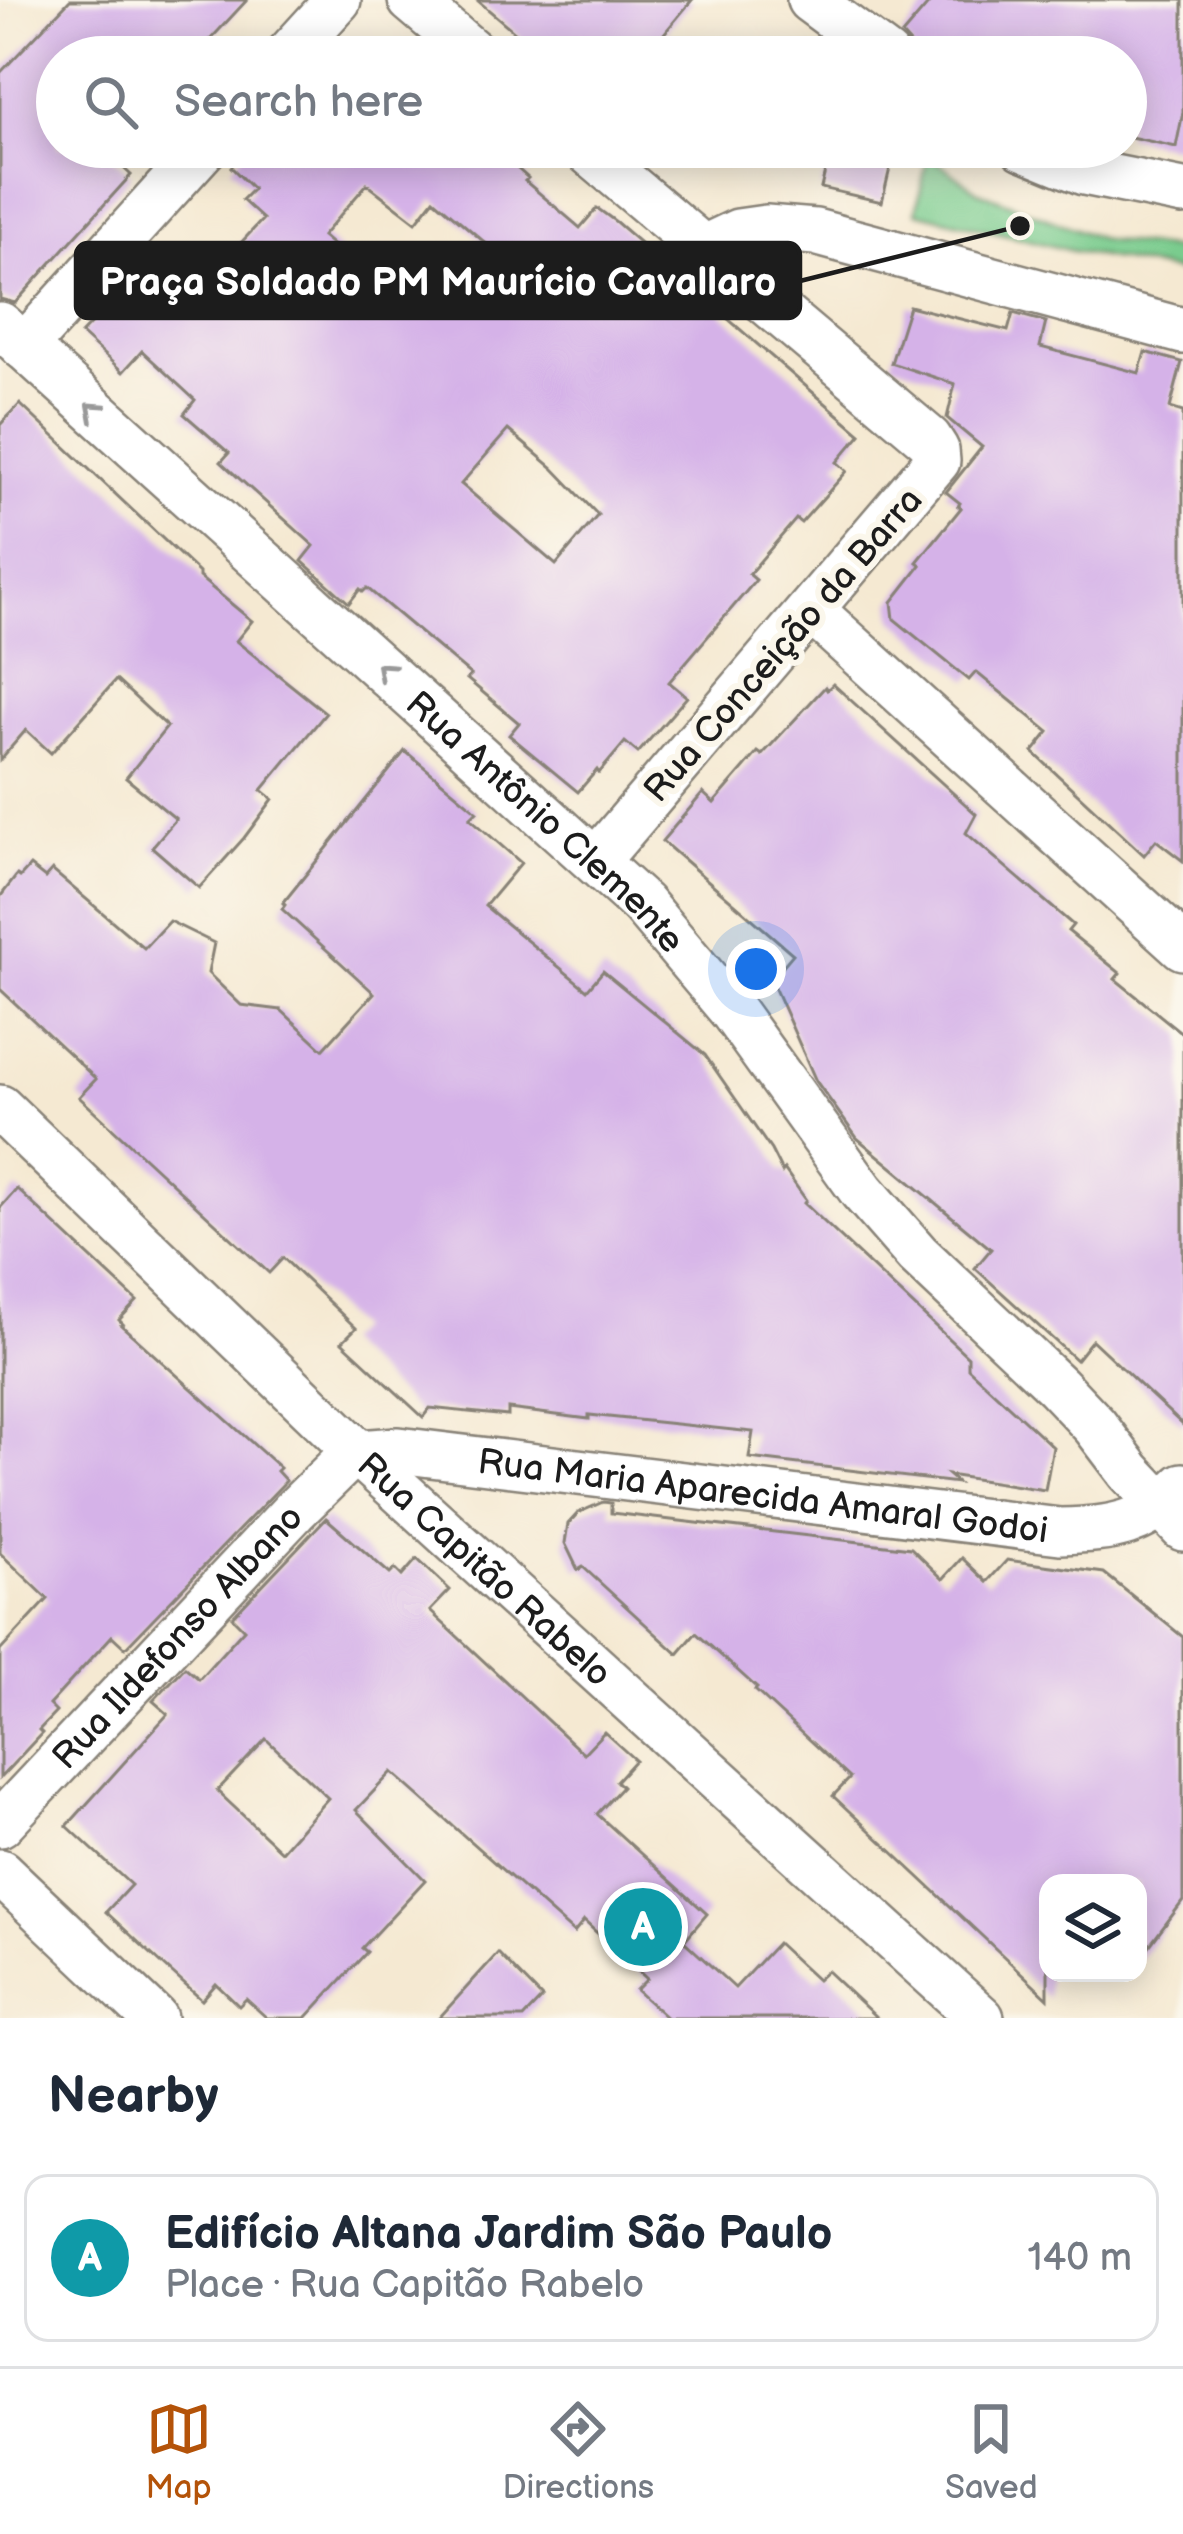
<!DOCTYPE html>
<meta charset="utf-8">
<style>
:root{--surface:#fff;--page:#f6f6f7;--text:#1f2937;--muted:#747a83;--line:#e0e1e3;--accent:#b45309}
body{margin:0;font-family:"Balsamiq Sans",sans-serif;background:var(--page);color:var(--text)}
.controls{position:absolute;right:36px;bottom:36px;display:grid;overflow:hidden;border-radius:24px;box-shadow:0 6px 30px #0003}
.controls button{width:108px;height:108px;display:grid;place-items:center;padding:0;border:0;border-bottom:3px solid var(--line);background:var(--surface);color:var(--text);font:60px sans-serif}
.you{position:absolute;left:756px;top:969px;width:42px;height:42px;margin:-30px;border:9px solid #fff;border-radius:50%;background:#1a73e8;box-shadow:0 0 0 18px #1a73e833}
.badge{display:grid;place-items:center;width:78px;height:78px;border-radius:50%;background:var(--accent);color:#fff;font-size:39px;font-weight:700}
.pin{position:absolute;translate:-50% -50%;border:6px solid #fff;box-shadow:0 3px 12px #0006}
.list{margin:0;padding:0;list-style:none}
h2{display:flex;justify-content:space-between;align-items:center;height:156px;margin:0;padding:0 48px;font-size:51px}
h2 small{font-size:39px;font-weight:400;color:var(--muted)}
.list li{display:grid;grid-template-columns:78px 1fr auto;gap:36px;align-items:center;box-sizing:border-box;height:168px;margin:0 24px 24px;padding:0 24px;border:3px solid var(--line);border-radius:24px}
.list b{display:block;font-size:45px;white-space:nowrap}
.list p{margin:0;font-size:39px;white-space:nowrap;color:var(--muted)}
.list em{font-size:39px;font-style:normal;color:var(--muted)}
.icon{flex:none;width:66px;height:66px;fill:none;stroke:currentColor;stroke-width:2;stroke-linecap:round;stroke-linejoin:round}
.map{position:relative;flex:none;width:1183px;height:2018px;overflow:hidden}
.search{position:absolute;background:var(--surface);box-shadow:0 6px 30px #0003;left:36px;right:36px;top:36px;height:132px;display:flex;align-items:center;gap:30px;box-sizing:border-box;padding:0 42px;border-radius:66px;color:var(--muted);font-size:45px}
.sheet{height:348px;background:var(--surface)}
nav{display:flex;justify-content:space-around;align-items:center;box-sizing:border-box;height:168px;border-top:3px solid var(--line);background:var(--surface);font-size:33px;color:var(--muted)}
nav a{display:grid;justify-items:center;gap:6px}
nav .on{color:var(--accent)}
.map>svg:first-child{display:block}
</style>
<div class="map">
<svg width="1183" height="2018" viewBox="0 0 1183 2018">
<rect width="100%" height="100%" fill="#fbf7ec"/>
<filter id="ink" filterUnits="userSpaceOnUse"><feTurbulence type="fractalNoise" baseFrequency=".00833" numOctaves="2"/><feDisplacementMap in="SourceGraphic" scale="24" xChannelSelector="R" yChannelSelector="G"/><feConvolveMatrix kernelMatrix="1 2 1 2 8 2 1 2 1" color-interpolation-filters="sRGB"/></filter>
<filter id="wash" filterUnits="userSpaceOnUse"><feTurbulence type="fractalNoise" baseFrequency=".004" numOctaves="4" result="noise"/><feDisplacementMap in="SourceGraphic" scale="48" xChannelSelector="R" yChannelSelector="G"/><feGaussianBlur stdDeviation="2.7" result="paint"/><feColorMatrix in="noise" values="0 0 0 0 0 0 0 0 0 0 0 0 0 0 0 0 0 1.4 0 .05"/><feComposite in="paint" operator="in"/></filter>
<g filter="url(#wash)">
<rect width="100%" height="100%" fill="#f5e9d2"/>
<!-- green -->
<polygon fill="#7acc8e" stroke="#4b7455" stroke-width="3" points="928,155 978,191 1103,240 1183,250 1183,273 1072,251 916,212"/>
<g id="blocks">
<!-- building -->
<g fill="#d5b2e8" fill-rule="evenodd">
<polygon points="70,0 247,0 194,57 57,57 57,147 101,147 131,175 15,303 0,299 0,73"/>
<polygon points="477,0 692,0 653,47 637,34 617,57 544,57"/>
<polygon points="932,0 1183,0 1183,112 1176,147 1126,136 1126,57 914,57 911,45 902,35"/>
<path d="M250,147H493L528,178L525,181L580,228L597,208L616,222L861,434L837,462L847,471L801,523L796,519L749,574L756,580L669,682L687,697L638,753L625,742L599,773L597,770L578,792L509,735L519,723L467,679L471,675L423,635L367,588L363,592L360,589L349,603L302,561L314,546L221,462L229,453L184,414L195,400L142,351L123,372L81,334L124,289L138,303L142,298L149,305L191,261L209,277L263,219L242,200L253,189L231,167ZM367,184L416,222L434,199L496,252L451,305L399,260L378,284L322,236ZM508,430L553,468L598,515L556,565L461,484Z"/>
<polygon points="831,147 895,147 882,202 821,188"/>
<polygon points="909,306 1008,331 1013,313 1046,322 1040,347 1139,373 1145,352 1182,362 1170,408 1183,412 1183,861 1156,840 1144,855 1033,752 1049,732 976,672 969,680 894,619 892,602 921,565 917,562 961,508 958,506 960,503 946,492 982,447 947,418 955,384 891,363"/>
<polygon points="20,404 199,573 199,577 252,621 236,641 326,713 262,790 273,799 244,838 199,888 152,847 176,819 126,778 167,727 116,680 51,753 26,730 0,760 0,425"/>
<polygon points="833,684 976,814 966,833 1073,925 1068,931 1120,973 1115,979 1183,1034 1183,1425 1092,1340 1076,1360 975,1268 991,1249 857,1138 816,1081 771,980 793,954 662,841 703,793 714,803 758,752 762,755 825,687 827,690"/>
<polygon points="405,751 477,811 470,818 521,863 485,906 587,990 603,971 705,1055 771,1150 782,1172 784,1169 806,1200 804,1203 968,1357 968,1368 1053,1447 1045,1490 948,1475 957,1483 749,1458 753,1432 589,1415 589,1419 508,1409 508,1416 430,1408 423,1417 342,1342 356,1328 283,1258 269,1273 79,1097 96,1079 0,989 0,897 17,875 20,877 30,866 45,878 52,870 144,948 169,921 214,943 208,973 241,1005 281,1010 323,1049 374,993 282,909 285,905 283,903"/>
<polygon points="17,1189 137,1301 119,1320 123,1324 121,1325 280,1468 277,1471 286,1481 125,1648 112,1636 49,1705 56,1712 39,1730 42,1733 0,1778 0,1651 48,1599 0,1553 0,1208"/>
<polygon points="603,1502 611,1503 611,1513 911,1548 943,1579 962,1558 987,1582 1007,1560 1104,1573 1183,1637 1183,1901 1138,1961 1138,1883 1048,1883 1048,1998 833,1796 850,1778 755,1690 757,1688 696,1633 678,1654 583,1567 578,1570 565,1543 568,1524 578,1513"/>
<path d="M326,1518L390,1574L395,1569L402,1576L417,1559L450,1590L430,1611L576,1747L584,1753L604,1732L635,1760L616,1781L622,1787L597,1814L707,1914L684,1941L735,1988L777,1943L817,1980L827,1971L877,2018H667L636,1990L647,1979L584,1921L574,1933L392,1772L356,1810L425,1880L362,1948L367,1952L306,2018H267L246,1999L239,2006L216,1984L202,2000L162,1964L106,1912L131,1885L67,1826L168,1714L153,1701L185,1667L199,1679L244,1629L232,1617ZM266,1739L328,1798L281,1851L217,1791Z"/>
<polygon points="498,1953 542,1998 523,2018 439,2018"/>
</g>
</g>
</g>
<g filter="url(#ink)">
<use href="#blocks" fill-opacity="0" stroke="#888277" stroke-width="3"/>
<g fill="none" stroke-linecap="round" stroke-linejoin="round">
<!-- minor casing -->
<g stroke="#888277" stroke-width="50">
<g id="minor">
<polyline points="411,0 478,57"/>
<polyline points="810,0 887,57"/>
<polyline points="286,57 338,0"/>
<polyline points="583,147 929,439 936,450 937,461 596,861"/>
<polyline points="1023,147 1084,172 1183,192"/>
<polyline points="702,249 738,232 766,228 815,232 1183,331"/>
<path id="s1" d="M0,325L642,904L733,1012L862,1191L917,1254L1057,1386L1095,1426L1130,1472L1183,1528"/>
<polyline points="24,347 205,147"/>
<polyline points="811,610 1183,947"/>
<path id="s2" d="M0,1108L358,1453L981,2018"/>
<path id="s3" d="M0,1824L294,1511L343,1463L358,1453L398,1450L1060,1531C1115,1529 1142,1526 1183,1486"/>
<polyline points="0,1872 154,2018"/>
</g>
</g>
<!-- minor -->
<use href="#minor" stroke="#fff" stroke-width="45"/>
</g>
<!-- one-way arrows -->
<defs><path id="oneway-chevron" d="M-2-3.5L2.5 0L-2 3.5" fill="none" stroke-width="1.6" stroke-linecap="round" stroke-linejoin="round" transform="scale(3)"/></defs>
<g stroke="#999">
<use href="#oneway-chevron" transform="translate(94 410) rotate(-138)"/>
<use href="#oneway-chevron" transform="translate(384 670) rotate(-138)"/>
</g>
</g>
<g text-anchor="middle" stroke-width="12" stroke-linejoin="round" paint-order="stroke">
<!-- street labels -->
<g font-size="36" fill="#1c1c1c" stroke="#fbf7ec">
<text transform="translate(782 644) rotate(-49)" y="13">Rua Conceição da Barra</text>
<text dy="13" stroke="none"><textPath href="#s1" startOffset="738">Rua Antônio Clemente</textPath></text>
<text dy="13" stroke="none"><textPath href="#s3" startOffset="924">Rua Maria Aparecida Amaral Godoi</textPath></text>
<text dy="13" stroke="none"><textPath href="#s2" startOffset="669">Rua Capitão Rabelo</textPath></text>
<text dy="13" stroke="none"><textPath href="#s3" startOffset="258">Rua Ildefonso Albano</textPath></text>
</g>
</g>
<!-- callouts -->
<path fill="none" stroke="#1c1c1c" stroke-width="4.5" d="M1020 226L800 281"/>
<circle fill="#1c1c1c" stroke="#fbf7ec" stroke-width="4.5" cx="1020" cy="226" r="12"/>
<rect fill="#1c1c1c" stroke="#1c1c1c" stroke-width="4.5" x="76" y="243" width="724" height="75" rx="12"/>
<g font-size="39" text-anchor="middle" font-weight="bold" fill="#fff">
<text x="438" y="295">Praça Soldado PM Maurício Cavallaro</text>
</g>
</svg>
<div class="controls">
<button><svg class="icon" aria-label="layers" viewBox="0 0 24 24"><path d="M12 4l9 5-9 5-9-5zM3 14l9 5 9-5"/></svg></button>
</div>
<div class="you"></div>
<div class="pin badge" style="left:643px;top:1927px;background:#0f9aa8">A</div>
<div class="search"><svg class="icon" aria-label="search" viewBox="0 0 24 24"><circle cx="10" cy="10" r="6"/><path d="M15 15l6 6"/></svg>Search here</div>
</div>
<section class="sheet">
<h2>Nearby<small></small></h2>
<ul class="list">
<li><span class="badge" style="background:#0f9aa8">A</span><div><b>Edifício Altana Jardim São Paulo</b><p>Place · Rua Capitão Rabelo</p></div><em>140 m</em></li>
</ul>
</section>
<nav>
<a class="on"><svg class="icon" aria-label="map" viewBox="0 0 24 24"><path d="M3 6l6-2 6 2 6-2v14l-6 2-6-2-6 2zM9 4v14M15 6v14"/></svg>Map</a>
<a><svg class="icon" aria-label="directions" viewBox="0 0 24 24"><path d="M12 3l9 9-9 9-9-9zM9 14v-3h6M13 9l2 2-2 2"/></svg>Directions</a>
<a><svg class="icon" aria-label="saved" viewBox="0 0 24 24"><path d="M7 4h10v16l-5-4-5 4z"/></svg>Saved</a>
</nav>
